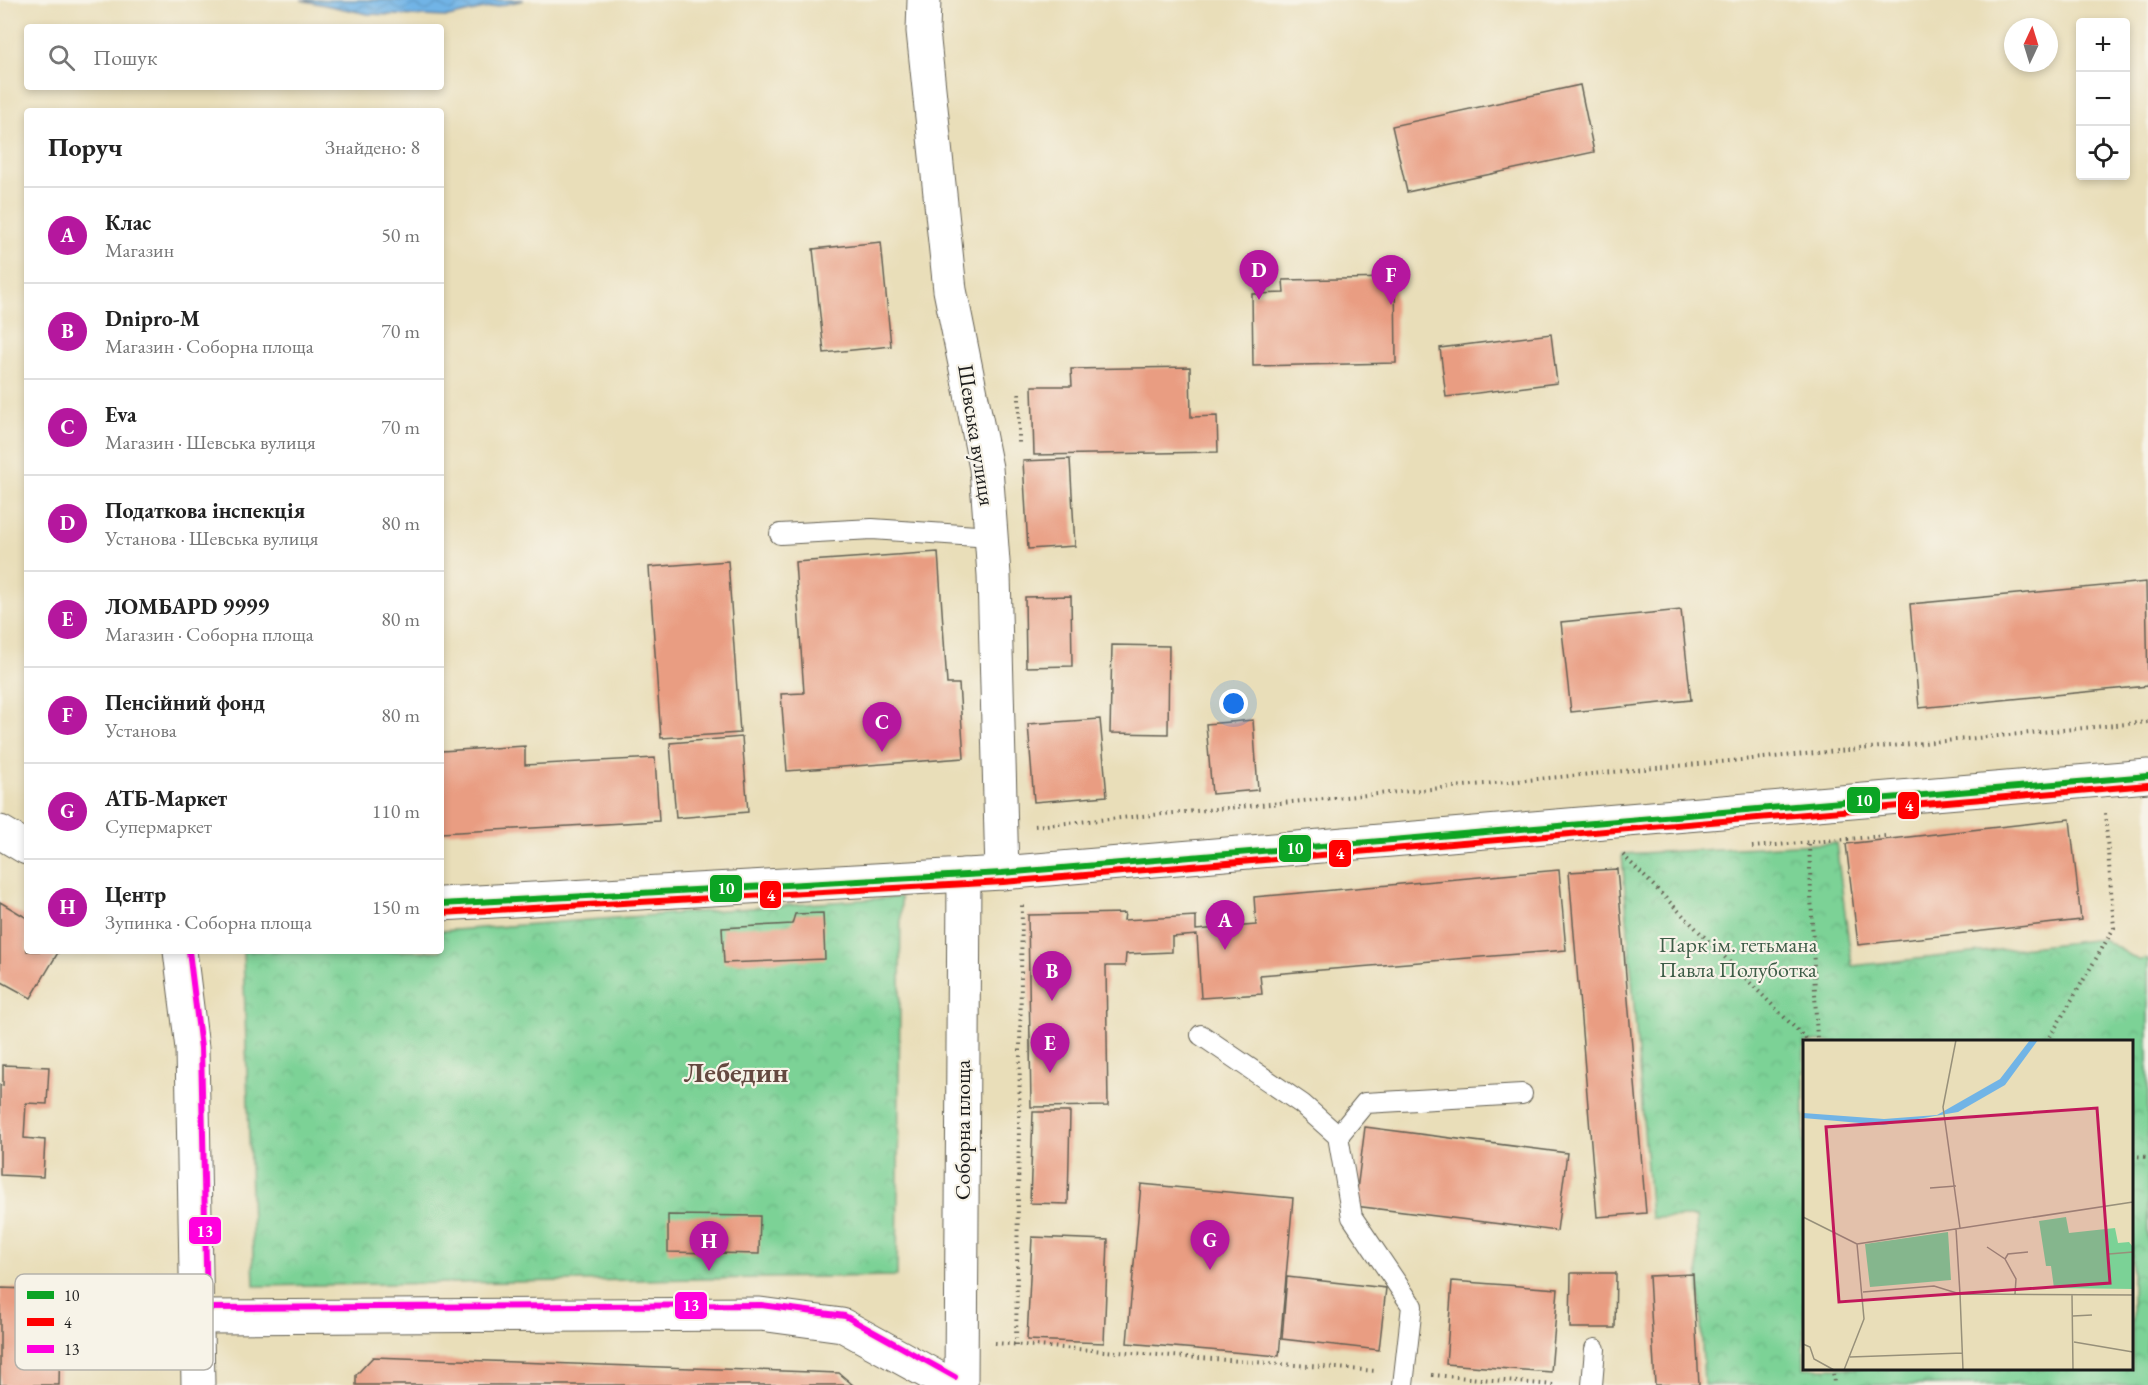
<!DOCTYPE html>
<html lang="uk">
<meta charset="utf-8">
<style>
:root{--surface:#fff;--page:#f2f2f2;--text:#222;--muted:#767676;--line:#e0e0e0;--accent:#b5179e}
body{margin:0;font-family:"EB Garamond",serif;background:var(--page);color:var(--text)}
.controls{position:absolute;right:18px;top:18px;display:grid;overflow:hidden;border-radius:6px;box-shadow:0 3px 9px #0003}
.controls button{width:54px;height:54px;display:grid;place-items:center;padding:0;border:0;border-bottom:2px solid var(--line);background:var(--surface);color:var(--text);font:30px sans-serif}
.compass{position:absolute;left:2004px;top:18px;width:54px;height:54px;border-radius:50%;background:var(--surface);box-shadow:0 3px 9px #0003;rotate:4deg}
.you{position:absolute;left:1234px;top:704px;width:21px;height:21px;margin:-15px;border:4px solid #fff;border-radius:50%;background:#1a73e8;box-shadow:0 0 0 9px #1a73e833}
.badge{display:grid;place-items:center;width:39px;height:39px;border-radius:50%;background:var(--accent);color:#fff;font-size:20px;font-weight:700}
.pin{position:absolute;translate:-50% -50px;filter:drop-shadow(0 2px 3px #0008)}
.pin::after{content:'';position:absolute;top:32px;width:21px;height:18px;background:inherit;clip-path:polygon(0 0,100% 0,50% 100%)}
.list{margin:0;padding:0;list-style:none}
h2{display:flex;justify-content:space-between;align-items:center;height:78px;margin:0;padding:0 24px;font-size:26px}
h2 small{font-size:20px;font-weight:400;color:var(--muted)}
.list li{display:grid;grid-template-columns:39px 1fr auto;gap:18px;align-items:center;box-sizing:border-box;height:96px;padding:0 24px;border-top:2px solid var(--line)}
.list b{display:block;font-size:22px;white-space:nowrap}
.list p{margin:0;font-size:20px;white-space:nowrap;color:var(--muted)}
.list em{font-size:20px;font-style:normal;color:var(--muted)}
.icon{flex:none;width:33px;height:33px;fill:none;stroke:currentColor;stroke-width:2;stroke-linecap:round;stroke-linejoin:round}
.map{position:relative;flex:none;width:2148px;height:1385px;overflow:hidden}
.search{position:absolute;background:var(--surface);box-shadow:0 3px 9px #0003;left:24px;top:24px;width:420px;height:66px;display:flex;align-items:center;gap:15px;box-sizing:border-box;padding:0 21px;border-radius:6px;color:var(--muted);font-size:22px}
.panel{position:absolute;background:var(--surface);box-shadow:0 3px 9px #0003;left:24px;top:108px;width:420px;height:846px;border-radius:6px}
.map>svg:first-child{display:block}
</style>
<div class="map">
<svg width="2148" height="1385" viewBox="0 0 2148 1385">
<defs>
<pattern id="park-crowns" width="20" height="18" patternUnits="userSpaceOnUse" patternTransform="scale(1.5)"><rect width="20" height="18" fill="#7bd296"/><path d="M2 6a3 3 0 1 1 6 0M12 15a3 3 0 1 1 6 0" fill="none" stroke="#6ab481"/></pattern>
<pattern id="water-waves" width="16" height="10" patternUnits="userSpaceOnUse" patternTransform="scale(1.5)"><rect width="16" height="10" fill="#71b4e6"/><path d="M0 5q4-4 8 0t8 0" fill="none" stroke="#619ac5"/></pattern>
</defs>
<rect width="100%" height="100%" fill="#f7f3e8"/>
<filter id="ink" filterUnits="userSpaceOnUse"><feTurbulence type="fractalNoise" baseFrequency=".0167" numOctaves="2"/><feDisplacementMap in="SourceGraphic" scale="12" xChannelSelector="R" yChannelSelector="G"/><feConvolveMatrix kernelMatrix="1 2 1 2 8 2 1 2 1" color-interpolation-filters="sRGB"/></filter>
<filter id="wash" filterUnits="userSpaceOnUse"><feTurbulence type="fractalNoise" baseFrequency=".008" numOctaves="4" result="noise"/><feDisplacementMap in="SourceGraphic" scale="24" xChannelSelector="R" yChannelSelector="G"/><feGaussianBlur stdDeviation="1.35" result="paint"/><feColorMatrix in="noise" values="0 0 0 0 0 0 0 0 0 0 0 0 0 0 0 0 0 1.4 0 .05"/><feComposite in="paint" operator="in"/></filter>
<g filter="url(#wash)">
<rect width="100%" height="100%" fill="#e9deb9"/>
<!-- park -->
<g fill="url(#park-crowns)" stroke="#4c7759" stroke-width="1.5" fill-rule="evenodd">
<path d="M1836,843L1852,966L2103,939L2138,960L2148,959V1385H1704L1696,1217L1651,1218L1622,854ZM1804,1042H2132V1368H1804Z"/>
<polygon points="901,897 897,1276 254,1286 243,951 441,951 441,931"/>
</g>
<!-- water -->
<polygon fill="url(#water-waves)" stroke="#466881" stroke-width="1.5" points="301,0 524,0 448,17 368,14"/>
<g id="blocks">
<!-- building -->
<g fill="#e99d82">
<polygon points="1580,85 1594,152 1407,192 1392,126"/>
<polygon points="881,242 891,346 824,353 813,249"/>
<polygon points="1395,278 1396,363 1253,366 1252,294 1284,293 1283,280"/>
<polygon points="1551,334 1557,383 1446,397 1440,348"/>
<polygon points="1190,367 1191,417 1217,416 1218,452 1034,455 1032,386 1072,386 1071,369"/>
<polygon points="1070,459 1075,546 1028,549 1023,461"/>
<polygon points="938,552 947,684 959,684 964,758 787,771 781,694 804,693 795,562"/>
<polygon points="728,561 740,733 661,738 649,567"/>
<polygon points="2146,582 2148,686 1919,708 1910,604"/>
<polygon points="1071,596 1072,666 1026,667 1025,597"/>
<polygon points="1681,610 1691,700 1571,712 1561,622"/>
<polygon points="1112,645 1169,646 1168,734 1110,733"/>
<polygon points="1100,719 1107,796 1034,802 1028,724"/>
<polygon points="1253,720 1258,790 1212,794 1206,724"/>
<polygon points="742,737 748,812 676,818 670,743"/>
<polygon points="525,746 525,765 655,758 659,821 441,833 441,751"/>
<polygon points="2070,819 2081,920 1858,945 1846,844"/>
<polygon points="1617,869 1646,1213 1597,1217 1569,872"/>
<polygon points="1559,870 1566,950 1260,975 1262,994 1201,998 1197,935 1172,937 1172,952 1126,954 1125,966 1106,966 1108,1106 1031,1107 1028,915 1125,913 1124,920 1196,916 1196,930 1256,925 1254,897"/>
<polygon points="0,902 27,918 27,951 59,951 31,998 0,981"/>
<polygon points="823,913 825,959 724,963 722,928 792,924 795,914"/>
<polygon points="3,1065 49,1067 47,1104 26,1103 24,1138 45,1140 43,1177 0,1175 0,1085 3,1086"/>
<polygon points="1033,1112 1070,1112 1068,1204 1030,1203"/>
<polygon points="1365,1127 1567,1153 1557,1231 1355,1206"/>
<polygon points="1141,1184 1293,1198 1279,1356 1127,1343"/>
<polygon points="668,1215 760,1216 759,1254 668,1252"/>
<polygon points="1032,1237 1108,1240 1104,1343 1027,1340"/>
<polygon points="1571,1273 1616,1273 1615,1328 1570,1328"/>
<polygon points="1693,1274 1699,1385 1655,1385 1649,1276"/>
<polygon points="1287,1277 1386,1288 1379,1350 1282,1339"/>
<polygon points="1452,1281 1558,1289 1551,1372 1446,1364"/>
<polygon points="0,1288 61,1290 59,1385 0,1385"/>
<polygon points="373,1357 839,1373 853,1385 356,1385 356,1375"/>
</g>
</g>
</g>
<g filter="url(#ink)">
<use href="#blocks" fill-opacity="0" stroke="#646053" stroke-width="1.5"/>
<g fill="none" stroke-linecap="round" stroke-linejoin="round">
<!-- lane casing -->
<g stroke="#646053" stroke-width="22">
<g id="lane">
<polyline points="780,534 872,529 991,537"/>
<polyline points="1201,1035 1302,1104 1338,1136 1352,1217 1412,1306 1403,1385"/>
<polyline points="1338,1136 1365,1103 1522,1094"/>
<polyline points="1592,1385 1595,1349"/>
</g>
</g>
<!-- street casing -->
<g stroke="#646053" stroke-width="35">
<polyline id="street" points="924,0 923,31 950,290 986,468 994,575 1002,873"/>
</g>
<!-- secondary casing -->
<g stroke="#646053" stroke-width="35">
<g id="secondary">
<polyline points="0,832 27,848"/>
<polyline points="441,904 1002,873 2148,776"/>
<polyline points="180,951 192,1048 198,1385"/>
<polyline points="198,1317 760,1314 842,1325 951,1385"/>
<polyline points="961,1385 964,875"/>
</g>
</g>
<!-- path -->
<g stroke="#646053" stroke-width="4" stroke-dasharray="1.5 4.5" stroke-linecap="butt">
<polyline points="1019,393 1019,447"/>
<polyline points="1035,826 2148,722"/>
<polyline points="1809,844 1817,1042"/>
<polyline points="1752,847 1885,836"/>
<polyline points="1623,855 1809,1042"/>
<polyline points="2047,1042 2114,928 2105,813"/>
<polyline points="2132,1156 2148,1157"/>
<polyline points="995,1343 1377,1371"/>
<polyline points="1016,1345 1022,905"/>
<polyline points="1833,1368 1834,1385"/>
<polyline points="1432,1375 1554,1385"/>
</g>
<!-- lane -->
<use href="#lane" stroke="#fff" stroke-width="20"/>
<!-- street -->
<use href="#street" stroke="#fff" stroke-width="33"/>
<!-- secondary -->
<use href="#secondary" stroke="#fff" stroke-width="33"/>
<!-- bus-1 casing -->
<g stroke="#f7f3e8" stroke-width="10">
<polyline id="bus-1" points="441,904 1002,873 2148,776"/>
</g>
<!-- bus-2 casing -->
<g stroke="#f7f3e8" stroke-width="10">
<polyline id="bus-2" points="441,913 1003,882 2148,785"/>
</g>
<!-- bus-3 casing -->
<g stroke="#f7f3e8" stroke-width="10">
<polyline id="bus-3" points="189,951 201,1048 207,1308 761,1305 845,1316 955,1377"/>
</g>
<!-- bus-1 -->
<use href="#bus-1" stroke="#0ba424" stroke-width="6"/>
<!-- bus-2 -->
<use href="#bus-2" stroke="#f00" stroke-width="6"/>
<!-- bus-3 -->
<use href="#bus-3" stroke="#f0d" stroke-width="6"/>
</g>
</g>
<g text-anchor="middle" stroke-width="4.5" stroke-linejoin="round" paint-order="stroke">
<!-- street labels -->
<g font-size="22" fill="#1c1c1c" stroke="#f7f3e8">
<text transform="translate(977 435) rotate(81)" y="8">Шевська вулиця</text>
<text transform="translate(962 1130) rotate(-90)" y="8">Соборна площа</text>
</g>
<!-- park labels -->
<g font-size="22" fill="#3d5c47" stroke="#f7f3e8">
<text x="1738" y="952">Парк ім. гетьмана<tspan x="1738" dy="25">Павла Полуботка</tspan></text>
</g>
<!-- district labels -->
<g font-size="28" font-weight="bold" fill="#644940" stroke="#f7f3e8">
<text x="736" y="1082">Лебедин</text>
</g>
</g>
<!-- overview -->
<g transform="translate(1803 1040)">
<rect width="330" height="330" fill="#e9deb9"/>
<path d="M263,177L266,193L312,188L315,203L326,202L330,207V249L251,248L248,226H243L236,181ZM145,192L148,240L67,247L62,204Z" fill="#7bd296"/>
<path d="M227,0H235L202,45L155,72L80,85L0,78V73L81,79L134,75L197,39Z" fill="#71b4e6"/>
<path fill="none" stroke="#97907a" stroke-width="1.5" d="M153,0L140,67L157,188M127,148L153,146M0,177L54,204M153,189L157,254M54,204L330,162M184,207L202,219L213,239L212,254M306,214L330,212M202,219L205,214L225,212M60,252L131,246L157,254L330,255M157,254L160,330M269,255L270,330M270,276L289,275M271,302L330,312M0,304L7,307L11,319L31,330M47,317L160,313M41,330L61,279L54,204"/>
<path fill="#c2185b" fill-opacity="0.15" stroke="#c2185b" stroke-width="3" d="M294,68L307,243L36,262L23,87Z"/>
<rect width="330" height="330" fill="none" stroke="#1c1c1c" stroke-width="3"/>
</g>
<!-- legend -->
<rect x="15" y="1274" width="198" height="96" rx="9" fill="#f7f3e8" stroke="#b5b2ab" stroke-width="1.5"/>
<rect x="27" y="1291" width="27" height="8" fill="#0ba424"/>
<rect x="27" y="1318" width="27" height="8" fill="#f00"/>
<rect x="27" y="1345" width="27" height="8" fill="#f0d"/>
<g font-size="16" fill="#1c1c1c">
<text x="64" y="1301">10</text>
<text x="64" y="1328">4</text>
<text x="64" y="1355">13</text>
</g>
<g stroke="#f7f3e8" stroke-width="2">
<rect x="1846" y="786" width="35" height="28" rx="6" fill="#0ba424"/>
<rect x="1897" y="791" width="23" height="29" rx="6" fill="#f00"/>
<rect x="1278" y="834" width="34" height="29" rx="6" fill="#0ba424"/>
<rect x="1328" y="839" width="24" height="29" rx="6" fill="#f00"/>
<rect x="709" y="874" width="34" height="29" rx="6" fill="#0ba424"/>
<rect x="759" y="880" width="23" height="29" rx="6" fill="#f00"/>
<rect x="188" y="1216" width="34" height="29" rx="6" fill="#f0d"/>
<rect x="674" y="1291" width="34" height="29" rx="6" fill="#f0d"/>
</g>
<g font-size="16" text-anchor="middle" font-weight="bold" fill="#fff">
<text x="1864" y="806">10</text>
<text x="1909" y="811">4</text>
<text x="1295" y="854">10</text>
<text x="1340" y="859">4</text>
<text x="726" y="894">10</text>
<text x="771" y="901">4</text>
<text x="205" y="1237">13</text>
<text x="691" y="1311">13</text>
</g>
</svg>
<div class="controls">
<button>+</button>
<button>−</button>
<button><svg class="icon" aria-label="locate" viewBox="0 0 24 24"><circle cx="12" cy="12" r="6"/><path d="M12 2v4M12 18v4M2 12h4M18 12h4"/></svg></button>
</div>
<svg class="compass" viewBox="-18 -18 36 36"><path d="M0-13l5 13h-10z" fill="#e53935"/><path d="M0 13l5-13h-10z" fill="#767676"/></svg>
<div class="you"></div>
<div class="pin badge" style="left:1225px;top:950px">A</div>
<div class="pin badge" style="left:1052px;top:1001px">B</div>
<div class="pin badge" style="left:882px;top:752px">C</div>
<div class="pin badge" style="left:1259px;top:300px">D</div>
<div class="pin badge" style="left:1050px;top:1073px">E</div>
<div class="pin badge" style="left:1391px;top:305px">F</div>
<div class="pin badge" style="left:1210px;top:1270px">G</div>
<div class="pin badge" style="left:709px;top:1271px">H</div>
<div class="search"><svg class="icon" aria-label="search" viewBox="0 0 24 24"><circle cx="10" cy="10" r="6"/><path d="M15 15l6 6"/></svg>Пошук</div>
<section class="panel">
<h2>Поруч<small>Знайдено: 8</small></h2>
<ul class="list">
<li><span class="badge">A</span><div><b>Клас</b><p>Магазин</p></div><em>50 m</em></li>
<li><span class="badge">B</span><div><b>Dnipro-M</b><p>Магазин · Соборна площа</p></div><em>70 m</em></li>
<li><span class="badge">C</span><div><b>Eva</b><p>Магазин · Шевська вулиця</p></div><em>70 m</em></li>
<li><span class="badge">D</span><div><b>Податкова інспекція</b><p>Установа · Шевська вулиця</p></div><em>80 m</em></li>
<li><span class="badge">E</span><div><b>ЛОМБАРD 9999</b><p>Магазин · Соборна площа</p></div><em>80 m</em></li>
<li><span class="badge">F</span><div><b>Пенсійний фонд</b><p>Установа</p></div><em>80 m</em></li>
<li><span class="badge">G</span><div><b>АТБ-Маркет</b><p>Супермаркет</p></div><em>110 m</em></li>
<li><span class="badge">H</span><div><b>Центр</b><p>Зупинка · Соборна площа</p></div><em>150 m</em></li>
</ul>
</section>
</div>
